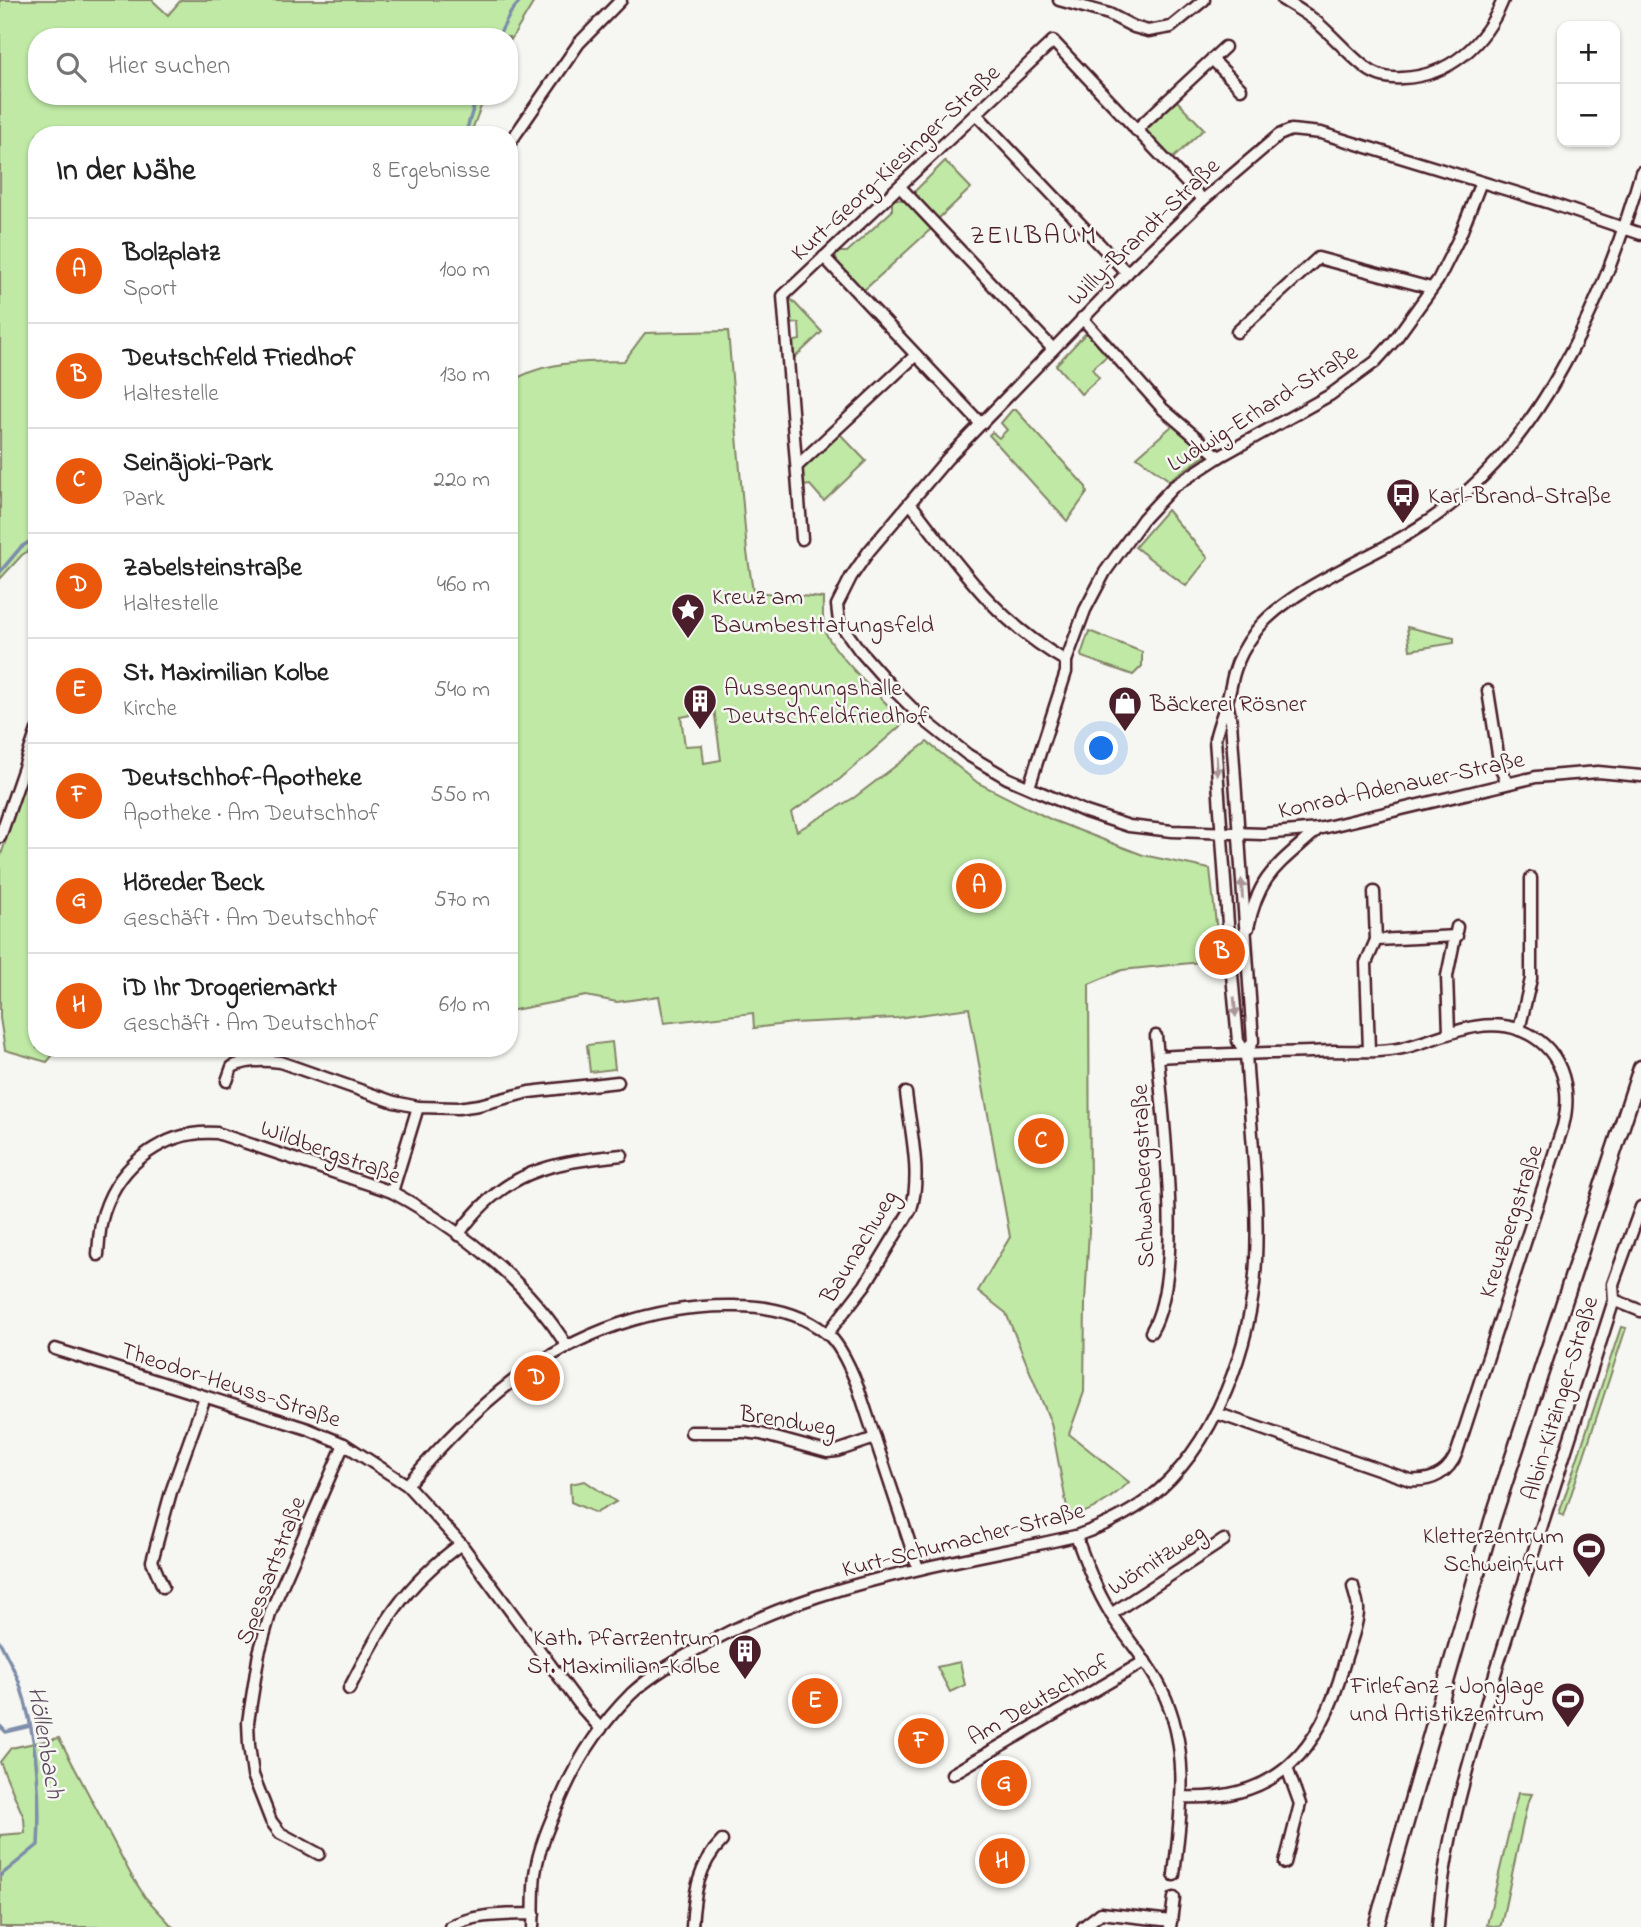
<!DOCTYPE html>
<html lang="de">
<meta charset="utf-8">
<style>
:root{--surface:#fff;--page:#f2f2f2;--text:#222;--muted:#767676;--line:#e0e0e0;--accent:#ea580c}
body{margin:0;font-family:"Indie Flower",sans-serif;background:var(--page);color:var(--text)}
.controls{position:absolute;right:21px;top:21px;display:grid;overflow:hidden;border-radius:14px;box-shadow:0 2px 5px #0004}
.controls button{width:63px;height:63px;display:grid;place-items:center;padding:0;border:0;border-bottom:2px solid var(--line);background:var(--surface);color:var(--text);font:35px sans-serif}
.you{position:absolute;left:1102px;top:749px;width:24px;height:24px;margin:-18px;border:5px solid #fff;border-radius:50%;background:#1a73e8;box-shadow:0 0 0 10px #1a73e833}
.badge{display:grid;place-items:center;width:46px;height:46px;border-radius:50%;background:var(--accent);color:#fff;font-size:23px;font-weight:700}
.pin{position:absolute;translate:-50% -50%;border:4px solid #fff;box-shadow:0 2px 7px #0006}
.list{margin:0;padding:0;list-style:none}
h2{display:flex;justify-content:space-between;align-items:center;height:91px;margin:0;padding:0 28px;font-size:30px}
h2 small{font-size:23px;font-weight:400;color:var(--muted)}
.list li{display:grid;grid-template-columns:46px 1fr auto;gap:21px;align-items:center;box-sizing:border-box;height:105px;padding:0 28px;border-top:2px solid var(--line)}
.list b{display:block;font-size:26px;white-space:nowrap}
.list p{margin:0;font-size:23px;white-space:nowrap;color:var(--muted)}
.list em{font-size:23px;font-style:normal;color:var(--muted)}
.icon{flex:none;width:38px;height:38px;fill:none;stroke:currentColor;stroke-width:2;stroke-linecap:round;stroke-linejoin:round}
.map{position:relative;flex:none;width:1641px;height:1927px;overflow:hidden}
.search{position:absolute;background:var(--surface);box-shadow:0 2px 5px #0004;left:28px;top:28px;width:490px;height:77px;display:flex;align-items:center;gap:18px;box-sizing:border-box;padding:0 24px;border-radius:28px;color:var(--muted);font-size:26px}
.panel{position:absolute;background:var(--surface);box-shadow:0 2px 5px #0004;left:28px;top:126px;width:490px;height:931px;border-radius:28px}
.map>svg:first-child{display:block}
</style>
<div class="map">
<svg width="1641" height="1927" viewBox="0 0 1641 1927">
<rect width="100%" height="100%" fill="#f6f6f2"/>
<filter id="ink" filterUnits="userSpaceOnUse"><feTurbulence type="fractalNoise" baseFrequency=".0143" numOctaves="2"/><feDisplacementMap in="SourceGraphic" scale="14" xChannelSelector="R" yChannelSelector="G"/><feConvolveMatrix kernelMatrix="1 2 1 2 8 2 1 2 1" color-interpolation-filters="sRGB"/></filter>
<g filter="url(#ink)">
<!-- green -->
<g fill="#bfe9a5" stroke="#848468" stroke-width="2" fill-rule="evenodd">
<polygon points="0,0 152,0 168,15 181,0 535,0 509,43 509,37 37,37 37,96 485,96 470,135 37,135 37,545 22,555 0,579"/>
<polygon points="1177,101 1204,129 1170,161 1148,137 1147,129"/>
<polygon points="945,161 971,188 938,219 913,193"/>
<polygon points="895,199 904,200 931,229 862,292 836,264 836,255 839,252 847,252 892,211 892,202"/>
<polygon points="790,298 822,332 792,360 791,342 800,340 799,323 789,324"/>
<path d="M728,331L747,552L753,592L823,598C823,608 822,621 825,631C833,653 886,703 905,722L840,779L791,813L797,831L855,797L927,742L978,783L1052,820L1143,855L1210,869L1220,960L1122,970L1089,984L1090,1212L1085,1302L1084,1392L1069,1434L1129,1482C1110,1500 1094,1510 1069,1518L1051,1423L1006,1313L978,1291L1010,1237L969,1008L897,1018L793,1023L754,1028L753,1013L664,1023L659,996L617,1002L586,996L509,1011V383C543,360 585,362 624,361L645,333ZM714,708L721,760L704,763L702,745L685,746L681,717L697,714V710Z"/>
<polygon points="1085,334 1090,334 1108,355 1092,369 1099,378 1081,394 1056,365"/>
<polygon points="1012,410 1016,410 1086,487 1087,493 1067,521 989,435 992,432 999,438 1007,430 1001,423"/>
<polygon points="1174,424 1206,453 1205,456 1169,480 1137,457"/>
<polygon points="840,434 866,461 824,501 810,485 803,486 801,471"/>
<polygon points="1167,510 1208,558 1186,586 1135,547"/>
<polygon points="1407,627 1454,638 1454,643 1410,650"/>
<polygon points="1089,631 1142,652 1142,666 1133,675 1082,657 1081,655"/>
<polygon points="37,745 37,1048 59,1048 47,1062 5,1050 0,1018 0,858"/>
<polygon points="612,1042 615,1069 590,1072 587,1045"/>
<polygon points="1621,1327 1626,1328 1564,1516 1559,1514"/>
<polygon points="585,1481 616,1502 596,1513 571,1502 570,1484"/>
<polygon points="960,1662 965,1685 950,1692 937,1667"/>
<polygon points="59,1738 130,1873 145,1897 173,1927 0,1927 0,1835 25,1833 24,1818 0,1762 11,1748"/>
<polygon points="1518,1793 1532,1794 1527,1805 1501,1925 1498,1927 1487,1925"/>
</g>
<g fill="none" stroke-linecap="round" stroke-linejoin="round">
<!-- stream -->
<g stroke="#7d8daa" stroke-width="3.5">
<polyline points="498,37 511,12 521,0"/>
<polyline points="465,135 477,96"/>
<polyline points="0,572 21,547 37,537"/>
<path d="M0,1642C6,1655 14,1668 19,1682C36,1730 41,1793 38,1845L0,1876"/>
<polyline points="0,1726 6,1732 30,1726"/>
</g>
<!-- street casing -->
<g stroke="#4a1f2b" stroke-width="15">
<g id="street">
<polyline points="1059,0 1109,14 1134,27 1148,31 1171,27 1204,0"/>
<path d="M1283,0C1295,7 1308,14 1319,24C1335,38 1349,55 1366,68C1376,76 1390,79 1402,78C1450,76 1485,44 1503,0"/>
<polyline points="1212,59 1241,89"/>
<polyline points="976,114 1127,273"/>
<polyline points="1136,130 1225,47"/>
<polyline points="509,144 579,43 621,0"/>
<polyline points="900,187 1053,349"/>
<polyline points="1641,234 1547,202 1321,133 1291,130 1279,135 1203,200 1127,273 947,459 869,551 851,577 837,605 839,622 860,651 897,693 923,719 968,755 1007,778 1086,812 1129,826 1172,831 1263,834 1318,829 1536,777 1598,772 1641,776"/>
<polyline points="824,257 981,424"/>
<polyline points="1082,318 1163,409 1219,457"/>
<polyline points="1237,332 1318,258 1431,288"/>
<polyline points="797,466 916,355"/>
<path d="M910,503C959,566 995,621 1066,661"/>
<polyline points="802,539 783,296 1053,41 1203,200"/>
<polyline points="1488,691 1500,767 1507,783"/>
<polyline points="1029,787 1066,672 1066,661 1085,610 1105,572 1143,519 1173,487 1219,457 1330,395 1375,362 1394,341 1438,280 1459,238 1481,182"/>
<polyline points="0,837 37,730"/>
<path d="M1248,928C1259,873 1279,865 1318,829"/>
<polyline points="1376,940 1457,936"/>
<polyline points="1519,1030 1531,979 1531,878"/>
<polyline points="1449,1032 1447,976 1457,927"/>
<polyline points="1156,1036 1158,1057"/>
<polyline points="1369,1050 1366,963 1376,940 1374,892"/>
<path d="M1246,1053L1238,1041L1230,952L1215,739C1218,726 1222,716 1226,704C1230,694 1231,683 1234,673C1238,658 1247,643 1256,631C1286,591 1365,560 1408,534C1435,518 1461,498 1483,476C1560,400 1612,275 1641,172"/>
<path d="M227,1081L232,1067C246,1060 264,1060 280,1062L394,1102L418,1107"/>
<polyline points="392,1192 418,1107 458,1108 479,1105 529,1092 618,1082"/>
<path d="M458,1235C503,1171 548,1163 622,1155"/>
<path d="M98,1255C99,1241 99,1226 104,1212C120,1163 166,1129 217,1133L392,1192C460,1229 526,1280 567,1346"/>
<polyline points="1614,1300 1641,1311"/>
<path d="M1151,1332C1185,1275 1163,1125 1158,1057C1216,1053 1274,1054 1333,1051C1357,1051 1384,1053 1407,1047C1444,1037 1481,1016 1520,1030C1561,1046 1573,1087 1563,1126L1457,1452C1449,1473 1432,1482 1410,1480L1216,1413"/>
<path d="M828,1333L865,1285L911,1209C922,1175 910,1128 906,1093"/>
<polyline points="55,1349 308,1429 344,1444 407,1485 461,1544 583,1709 601,1729"/>
<polyline points="691,1432 745,1432 761,1434 827,1452 837,1451 875,1438"/>
<path d="M407,1485C440,1446 473,1411 513,1381C578,1332 655,1304 736,1306C767,1306 801,1313 826,1333C839,1342 852,1372 858,1387L918,1568"/>
<path d="M1076,1536C1086,1563 1096,1590 1111,1614C1127,1640 1149,1662 1162,1690C1191,1749 1181,1812 1174,1875"/>
<polyline points="163,1587 152,1561 171,1492 205,1397"/>
<polyline points="1111,1614 1224,1540"/>
<path d="M349,1689C382,1625 402,1587 461,1544"/>
<polyline points="952,1774 1145,1661"/>
<path d="M1182,1797C1277,1802 1321,1750 1344,1664C1348,1648 1357,1629 1358,1612C1359,1604 1354,1594 1353,1586"/>
<polyline points="319,1854 280,1833 271,1821 253,1775 249,1745 248,1722 259,1653 271,1611 344,1444"/>
<polyline points="1285,1863 1300,1804 1287,1768"/>
<polyline points="1171,1921 1174,1898"/>
<path d="M450,1927C475,1913 506,1915 534,1914"/>
<path d="M533,1927C534,1910 533,1891 535,1874C539,1845 553,1816 565,1789C581,1754 604,1721 631,1694C649,1677 671,1664 692,1652C809,1582 946,1565 1076,1536C1101,1527 1125,1516 1147,1500C1216,1447 1252,1344 1256,1260C1259,1191 1250,1122 1246,1053L1253,1041L1231,721L1227,702"/>
<path d="M692,1927C694,1894 698,1865 722,1841"/>
<polyline points="1083,1927 1101,1913 1171,1921 1170,1927"/>
<path d="M1438,1927C1444,1839 1470,1758 1495,1674C1534,1549 1574,1424 1614,1300L1613,1284L1641,1207"/>
</g>
</g>
<!-- secondary casing -->
<g stroke="#4a1f2b" stroke-width="19">
<polyline id="secondary" points="1376,1927 1492,1521 1641,1068"/>
</g>
<!-- street -->
<use href="#street" stroke="#f6f6f2" stroke-width="10"/>
<!-- secondary -->
<use href="#secondary" stroke="#f6f6f2" stroke-width="14"/>
</g>
<!-- one-way arrows -->
<defs><path id="oneway-solid" d="M-6-.8H1V-3.2L6.5 0L1 3.2V.8H-6Z" transform="scale(1.75)"/></defs>
<g fill="#a99598">
<use href="#oneway-solid" transform="translate(1217 766) rotate(86)"/>
<use href="#oneway-solid" transform="translate(1242 889) rotate(-93)"/>
<use href="#oneway-solid" transform="translate(1235 1007) rotate(85)"/>
</g>
</g>
<!-- icons -->
<defs>
<g id="bus-pin" transform="scale(1.75)"><path d="M0 17L-7.5 6A9.5 9.5 0 1 1 7.5 6Z" fill="#4a1f2b" stroke="#f6f6f2"/><path d="M-5-6H5V4H4V6H2V4H-2V6H-4V4H-5ZM-3.5-4V0h7V-4ZM-3.5 1.2v1.5H-2V1.2ZM2 1.2v1.5H3.5V1.2Z" fill="#fff"/></g>
<g id="sight-pin" transform="scale(1.75)"><path d="M0 17L-7.5 6A9.5 9.5 0 1 1 7.5 6Z" fill="#4a1f2b" stroke="#f6f6f2"/><path d="M0-6L1.8-2.2L6-1.7L2.9 1.2L3.7 5.4L0 3.3L-3.7 5.4L-2.9 1.2L-6-1.7L-1.8-2.2Z" fill="#fff"/></g>
<g id="building-pin" transform="scale(1.75)"><path d="M0 17L-7.5 6A9.5 9.5 0 1 1 7.5 6Z" fill="#4a1f2b" stroke="#f6f6f2"/><path d="M-4-6H4V6H1V3H-1V6H-4ZM-2.5-4.3h1.7v1.8h-1.7ZM.8-4.3h1.7v1.8H.8ZM-2.5-1h1.7V.8h-1.7ZM.8-1h1.7V.8H.8Z" fill="#fff"/></g>
<g id="shop-pin" transform="scale(1.75)"><path d="M0 17L-7.5 6A9.5 9.5 0 1 1 7.5 6Z" fill="#4a1f2b" stroke="#f6f6f2"/><path d="M-5-2.5h2.3a2.7 3.5 0 0 1 5.4 0H5L5.5 6h-11ZM-1.5-2.5h3a1.5 2.3 0 0 0-3 0Z" fill="#fff"/></g>
<g id="stadium-pin" transform="scale(1.75)"><path d="M0 17L-7.5 6A9.5 9.5 0 1 1 7.5 6Z" fill="#4a1f2b" stroke="#f6f6f2"/><path d="M0-5a6.5 5 0 1 0 0 10a6.5 5 0 1 0 0-10ZM-3.5-1.8h7v3.6h-7Z" fill="#fff"/></g>
</defs>
<g fill-rule="evenodd">
<use href="#bus-pin" x="1403" y="495"/>
<use href="#sight-pin" x="688" y="610"/>
<use href="#building-pin" x="700" y="701"/>
<use href="#shop-pin" x="1125" y="703"/>
<use href="#stadium-pin" x="1589" y="1549"/>
<use href="#building-pin" x="745" y="1651"/>
<use href="#stadium-pin" x="1568" y="1699"/>
</g>
<g text-anchor="middle" stroke-width="5" stroke-linejoin="round" paint-order="stroke">
<!-- street labels -->
<g font-size="24" fill="#4a1f2b" stroke="#f6f6f2">
<text transform="translate(895 162) rotate(-43)" y="8">Kurt-Georg-Kiesinger-Straße</text>
<text transform="translate(1143 231) rotate(-44)" y="8">Willy-Brandt-Straße</text>
<text transform="translate(1262 407) rotate(-32)" y="8">Ludwig-Erhard-Straße</text>
<text transform="translate(1401 784) rotate(-12)" y="8">Konrad-Adenauer-Straße</text>
<text transform="translate(331 1151) rotate(20)" y="8">Wildbergstraße</text>
<text transform="translate(1142 1176) rotate(-92)" y="8">Schwanbergstraße</text>
<text transform="translate(1510 1221) rotate(-72)" y="8">Kreuzbergstraße</text>
<text transform="translate(858 1246) rotate(-59)" y="8">Baunachweg</text>
<text transform="translate(231 1384) rotate(18)" y="8">Theodor-Heuss-Straße</text>
<text transform="translate(1559 1398) rotate(-73)" y="8">Albin-Kitzinger-Straße</text>
<text transform="translate(788 1420) rotate(9)" y="8">Brendweg</text>
<text transform="translate(963 1539) rotate(-14)" y="8">Kurt-Schumacher-Straße</text>
<text transform="translate(1156 1559) rotate(-33)" y="8">Wörnitzweg</text>
<text transform="translate(270 1570) rotate(-69)" y="8">Spessartstraße</text>
<text transform="translate(1038 1699) rotate(-30)" y="8">Am Deutschhof</text>
</g>
<!-- poi labels -->
<g font-size="24" fill="#4a1f2b" stroke="#f6f6f2" text-anchor="start">
<text x="1428" y="503">Karl-Brand-Straße</text>
<text x="712" y="604">Kreuz am<tspan x="712" dy="28">Baumbesttatungsfeld</tspan></text>
<text x="724" y="695">Aussegnungshalle<tspan x="724" dy="28">Deutschfeldfriedhof</tspan></text>
<text x="1150" y="711">Bäckerei Rösner</text>
<text x="1564" y="1543" text-anchor="end">Kletterzentrum<tspan x="1564" dy="28">Schweinfurt</tspan></text>
<text x="720" y="1645" text-anchor="end">Kath. Pfarrzentrum<tspan x="720" dy="28">St. Maximilian-Kolbe</tspan></text>
<text x="1544" y="1693" text-anchor="end">Firlefanz - Jonglage<tspan x="1544" dy="28">und Artistikzentrum</tspan></text>
</g>
<!-- neighbourhood labels -->
<g font-size="26" letter-spacing="2" fill="#4a1f2b" stroke="#f6f6f2">
<text x="1034" y="243">ZEILBAUM</text>
</g>
<!-- water labels -->
<g font-size="26" font-style="italic" fill="#5f4d60" stroke="#f6f6f2">
<text transform="translate(47 1742) rotate(80)" y="9">Höllenbach</text>
</g>
</g>
</svg>
<div class="controls">
<button>+</button>
<button>−</button>
</div>
<div class="you"></div>
<div class="pin badge" style="left:979px;top:886px">A</div>
<div class="pin badge" style="left:1222px;top:952px">B</div>
<div class="pin badge" style="left:1041px;top:1141px">C</div>
<div class="pin badge" style="left:537px;top:1378px">D</div>
<div class="pin badge" style="left:815px;top:1701px">E</div>
<div class="pin badge" style="left:921px;top:1741px">F</div>
<div class="pin badge" style="left:1004px;top:1783px">G</div>
<div class="pin badge" style="left:1002px;top:1861px">H</div>
<div class="search"><svg class="icon" aria-label="search" viewBox="0 0 24 24"><circle cx="10" cy="10" r="6"/><path d="M15 15l6 6"/></svg>Hier suchen</div>
<section class="panel">
<h2>In der Nähe<small>8 Ergebnisse</small></h2>
<ul class="list">
<li><span class="badge">A</span><div><b>Bolzplatz</b><p>Sport</p></div><em>100 m</em></li>
<li><span class="badge">B</span><div><b>Deutschfeld Friedhof</b><p>Haltestelle</p></div><em>130 m</em></li>
<li><span class="badge">C</span><div><b>Seinäjoki-Park</b><p>Park</p></div><em>220 m</em></li>
<li><span class="badge">D</span><div><b>Zabelsteinstraße</b><p>Haltestelle</p></div><em>460 m</em></li>
<li><span class="badge">E</span><div><b>St. Maximilian Kolbe</b><p>Kirche</p></div><em>540 m</em></li>
<li><span class="badge">F</span><div><b>Deutschhof-Apotheke</b><p>Apotheke · Am Deutschhof</p></div><em>550 m</em></li>
<li><span class="badge">G</span><div><b>Höreder Beck</b><p>Geschäft · Am Deutschhof</p></div><em>570 m</em></li>
<li><span class="badge">H</span><div><b>iD Ihr Drogeriemarkt</b><p>Geschäft · Am Deutschhof</p></div><em>610 m</em></li>
</ul>
</section>
</div>
